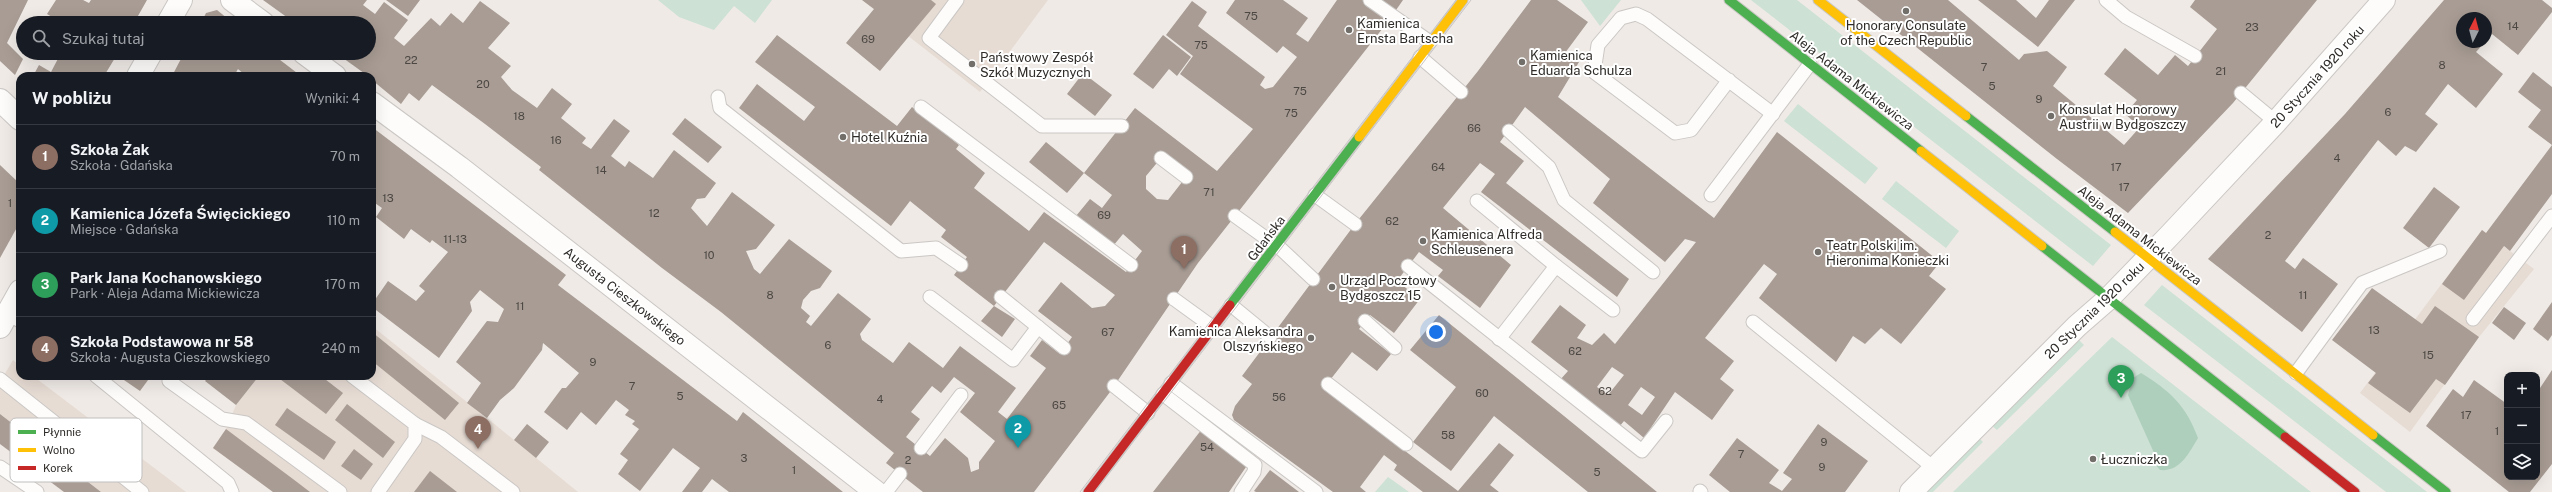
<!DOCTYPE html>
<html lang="pl">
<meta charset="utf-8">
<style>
:root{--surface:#171b24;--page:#20242c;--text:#f1f3f6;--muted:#9ea1a6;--line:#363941;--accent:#ea580c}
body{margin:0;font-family:"Public Sans",sans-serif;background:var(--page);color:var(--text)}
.controls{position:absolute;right:12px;bottom:12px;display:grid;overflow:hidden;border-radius:8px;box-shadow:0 4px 16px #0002}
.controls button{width:36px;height:36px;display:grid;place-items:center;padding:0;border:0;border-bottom:1px solid var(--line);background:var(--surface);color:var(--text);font:20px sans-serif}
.compass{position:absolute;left:2456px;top:12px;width:36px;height:36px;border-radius:50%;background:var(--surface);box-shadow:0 4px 16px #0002;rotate:6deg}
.you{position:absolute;left:1436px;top:332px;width:14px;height:14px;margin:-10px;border:3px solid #fff;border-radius:50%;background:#1a73e8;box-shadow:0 0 0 6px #1a73e833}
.badge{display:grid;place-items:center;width:26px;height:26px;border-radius:50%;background:var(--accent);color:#fff;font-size:13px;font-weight:700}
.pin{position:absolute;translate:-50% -33px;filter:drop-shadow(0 1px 2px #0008)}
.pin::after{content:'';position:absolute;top:21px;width:14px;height:12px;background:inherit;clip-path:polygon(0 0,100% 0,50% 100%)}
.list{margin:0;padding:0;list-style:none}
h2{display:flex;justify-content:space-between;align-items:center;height:52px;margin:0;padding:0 16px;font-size:17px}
h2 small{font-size:13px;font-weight:400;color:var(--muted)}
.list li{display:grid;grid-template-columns:26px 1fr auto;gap:12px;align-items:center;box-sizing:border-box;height:64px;padding:0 16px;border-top:1px solid var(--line)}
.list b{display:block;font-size:15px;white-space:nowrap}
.list p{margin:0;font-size:13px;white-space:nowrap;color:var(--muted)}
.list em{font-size:13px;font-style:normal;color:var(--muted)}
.icon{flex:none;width:22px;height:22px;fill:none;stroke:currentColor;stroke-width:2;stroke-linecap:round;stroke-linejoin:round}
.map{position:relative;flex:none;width:2552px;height:492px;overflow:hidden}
.search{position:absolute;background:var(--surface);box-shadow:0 4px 16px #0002;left:16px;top:16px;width:360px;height:44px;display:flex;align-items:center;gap:10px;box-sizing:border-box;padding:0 14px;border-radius:22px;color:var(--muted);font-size:15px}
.panel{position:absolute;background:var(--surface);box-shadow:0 4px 16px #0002;left:16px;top:72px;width:360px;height:308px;border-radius:12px}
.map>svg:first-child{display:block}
</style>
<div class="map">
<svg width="2552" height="492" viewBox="0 0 2552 492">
<rect width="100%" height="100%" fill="#efeae6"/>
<!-- built -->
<g fill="#e7dcd4">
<polygon points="862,0 1048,0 980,92"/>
<polygon points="2482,230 2534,269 2479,337 2410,432 2360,393"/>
<polygon points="372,326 487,418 578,492 273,492 213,448 226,429 236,405 259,376 372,376"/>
<polygon points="13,360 20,366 20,376 33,376 186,492 101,492 0,414 0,382"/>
</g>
<!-- green -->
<g fill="#cde1d4">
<polygon points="658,0 772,0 755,23 734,6 714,30 679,17"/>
<polygon points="1581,0 1621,0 1600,26"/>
<polygon points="1751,0 1797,0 2111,245 2093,266"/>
<polygon points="1798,104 1878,168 1865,184 1784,121"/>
<polygon points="1896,181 1959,231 1946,248 1882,199"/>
<polygon points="2162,285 2427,492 2386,492 2144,305"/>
<polygon points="2112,337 2311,492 1953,492"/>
<polygon points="2079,340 2084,345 1997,430 1991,425"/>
<polygon points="1979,438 1983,442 1933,492 1924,492"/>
<polygon points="1388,477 1409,492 1375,492"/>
</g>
<!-- forest -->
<path fill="#afcfbd" d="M2141,373C2170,391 2186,405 2198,438C2189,453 2180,472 2160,470L2154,463L2155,455L2128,395L2133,378Z"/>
<!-- building -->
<g fill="#a89c94" fill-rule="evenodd">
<polygon points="0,0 28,0 7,43 23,59 15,75 0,61"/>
<polygon points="56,0 83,0 89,3 91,0 147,0 134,23 62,23 47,14"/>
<path d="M263,0H367L363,5L375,14L384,2L408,20L394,38L404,46L431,18L440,26L451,13L463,23L480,1L510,23L488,48L511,66L501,77L512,90L537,108L552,88L572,104L561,118L586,138L582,143L591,149L614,119L630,131L611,156L625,167L629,161L653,178L674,150L716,183L705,198L697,199L691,208L707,226L732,192L775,225L756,249L746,251L754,269L760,274L789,239L832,271L820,288L811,291L803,300L801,308L810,316L806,322L811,326L838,293L871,319L860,334L862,340L893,363L909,342L943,368L960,346L1016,388L998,412L1007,419L1046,368L1030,356L1042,340L1060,354L1072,337L1038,311L1061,282L1092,308L1105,306L1115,295L1044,242L994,306L954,275L967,257L941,237L946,230L910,201L891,226L739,108L757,84L804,121L815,107L755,62L777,35L897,126L912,107L959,145L956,149L985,173L974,188L1029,231L1044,212L1126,272L1142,251L1123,234L1113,246L1076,216L1090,199L1102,208L1112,195L1084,173L1135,108L1217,171L1253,129L1180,74L1193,56L1166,35L1192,1L1207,12L1198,26L1265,77L1260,85L1265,89L1273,87L1297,57L1283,46L1277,53L1226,13L1235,0H1283L1308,18L1296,34L1308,42L1337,0H1365L1390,19L1198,263L1110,392L1034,492H923L886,463L894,453L721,312L662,268L539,170L541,167L485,124L432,85L419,101L409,93L401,104L372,80V76H368L336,53H369V23H295ZM1161,158L1186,177L1168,200L1157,199L1146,189V176ZM954,377L975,393L960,412L995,441L979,462V469L971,472L968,458L945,438L930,456L906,437L920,419L911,412L932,386L941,393Z"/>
<polygon points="386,0 420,0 408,16"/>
<polygon points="862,0 931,0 936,4 880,71 846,43 874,9"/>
<polygon points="1376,0 1403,0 1394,13"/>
<path d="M1531,0H1557L1588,22L1565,53L1579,62L1558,97L1714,218L1777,132L1940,262L1929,276L1946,289L1901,344L1881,328L1865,344L1853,336L1836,362L1759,298L1777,274L1764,264L1705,338L1734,361L1720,379L1734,390L1712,420L1675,392L1644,438L1624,421L1619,427L1560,380L1568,371L1531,342L1560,305L1586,325L1577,338L1592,345L1604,333L1615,344L1696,242L1685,239L1665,262L1593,203L1610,179L1525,107L1500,142L1524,161L1506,183L1629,279L1617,297L1481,192L1495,174L1480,163L1443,208L1511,265L1480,308L1438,276L1443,270L1419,252L1397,281L1420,299L1394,333L1370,315L1359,329L1391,354L1377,371L1352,352L1323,389L1458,491L1499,443L1514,455L1490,485L1499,492H1423L1394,470L1397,465L1384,455L1360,487L1366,492H1333L1234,420L1232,415L1235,406L1252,384L1242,376L1355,224L1478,71ZM1612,367L1624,375L1608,395L1597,387ZM1641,387L1655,397L1642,415L1628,405Z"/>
<polygon points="1857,0 1948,0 2019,60 2024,54 2047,51 2067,67 2053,86 2124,145 2140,127 2125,114 2137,100 2104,74 2125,48 2158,75 2175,55 2188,66 2217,29 2190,7 2195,0 2317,0 2233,103 2128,213 2057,159"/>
<polygon points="1978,0 2016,0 2036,18 2049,0 2075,0 2038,47"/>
<polygon points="2444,0 2542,0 2552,8 2552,12 2518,55 2492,34 2486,40 2486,18 2462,18 2462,42 2485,42 2476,52 2503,74 2476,108 2448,84 2425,114 2438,124 2416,152 2405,146 2396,156 2378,140 2285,261 2295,269 2303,258 2338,284 2302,332 2208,259 2345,114"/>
<polygon points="217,10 233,23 201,23 206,13"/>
<polygon points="1163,35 1191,57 1177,76 1169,69 1153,89 1133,74"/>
<polygon points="61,53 118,53 104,76 33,76 39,65 51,72"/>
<polygon points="184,53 271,53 301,76 246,76 238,69 234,76 172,76"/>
<polygon points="2533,72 2552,87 2552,194 2510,251 2504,246 2464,300 2442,284 2482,230 2486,233 2552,145 2528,127 2541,110 2518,92"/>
<polygon points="1083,73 1112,95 1095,116 1067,94"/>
<polygon points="685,118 722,147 708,163 672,134"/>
<polygon points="372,127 566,275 558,285 737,421 743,412 843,492 729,492 712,479 702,492 682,492 700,468 673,448 640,491 618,474 628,460 620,454 639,429 632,424 635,421 625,415 629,410 616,400 596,425 581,412 567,430 544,412 562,388 566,388 579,373 543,343 542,350 514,388 500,400 487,418 467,403 481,383 456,362 487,321 498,322 504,309 480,290 470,302 472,311 439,358 372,307 372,304 388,281 416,301 425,291 419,286 448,252 432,240 430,243 411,229 404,239 376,217 382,208 372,201"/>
<polygon points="1046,142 1084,173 1067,193 1029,162"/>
<polygon points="0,165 20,184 20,222 0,258"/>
<polygon points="2434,187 2460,207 2429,248 2403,228"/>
<polygon points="2372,288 2422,324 2435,306 2479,337 2445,385 2436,379 2410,413 2368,383 2376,373 2332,340"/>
<polygon points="2552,302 2552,335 2548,341 2533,329"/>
<polygon points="994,306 1015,319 1002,337 981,321"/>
<polygon points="2504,307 2526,323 2514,340 2492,323"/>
<polygon points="1439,315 1564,416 1657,492 1588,492 1494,416 1451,471 1413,442 1456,387 1410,350"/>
<polygon points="372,332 459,403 445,420 372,361"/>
<polygon points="2552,370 2552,464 2530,492 2509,492 2426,426 2453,389 2463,397 2474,380 2507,404 2507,477 2537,477 2537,390 2538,391"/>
<polygon points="122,376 151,376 140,391 121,378"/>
<polygon points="209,376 259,376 236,405 205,381"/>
<polygon points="276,376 321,376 343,393 326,414"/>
<polygon points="347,404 395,442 383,458 335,420"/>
<polygon points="287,408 336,442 324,460 275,425"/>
<polygon points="0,414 101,492 64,492 0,444"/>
<polygon points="527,424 549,442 536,458 514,440"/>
<polygon points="1818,424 1868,461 1845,492 1730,492 1709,475 1737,438 1779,470 1769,483 1782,491 1792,479 1783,473"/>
<polygon points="226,429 293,479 310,492 273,492 213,448"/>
<polygon points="1202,429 1248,464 1229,492 1153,492"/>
<polygon points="354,449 373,464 361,480 341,466"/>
<polygon points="1270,470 1299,492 1256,492 1254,491"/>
<polygon points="430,471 457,492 414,492"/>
</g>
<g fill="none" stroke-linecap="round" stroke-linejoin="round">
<!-- lane casing -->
<g stroke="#cac7c4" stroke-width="15">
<g id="lane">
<polyline points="957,0 929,38 1042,126 1122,126"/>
<polyline points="1370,0 1430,42"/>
<polyline points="2106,0 2126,17 2195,56"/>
<polyline points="1420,57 1461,92"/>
<polyline points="1729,80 1691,130 1675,133 1594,72 1598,45 1621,18 1636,14 1647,19 1773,114"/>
<polyline points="2241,93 2276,122"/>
<polyline points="718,97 720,108 901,251 936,248 961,265"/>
<polyline points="921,107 1131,265"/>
<polyline points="1509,131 1549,167 1564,200 1653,272"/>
<polyline points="1161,158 1186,177"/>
<polyline points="1315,195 1355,224"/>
<polyline points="1711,195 1810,64"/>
<polyline points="1477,201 1556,266 1499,339"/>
<polyline points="1235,216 1281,249 1313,279"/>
<polyline points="1408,266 1642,451 1666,421"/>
<polyline points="1556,266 1613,310"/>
<polyline points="930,297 1013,360 1038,327"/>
<polyline points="1001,297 1064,348"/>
<polyline points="1174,299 1214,328"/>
<polyline points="1231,305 1270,337"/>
<polyline points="8,314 20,321"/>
<polyline points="2473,319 2552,216"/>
<polyline points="1365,321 1395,348"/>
<polyline points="1753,322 1935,469"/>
<polyline points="2296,373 2362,283 2440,251"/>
<polyline points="96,376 228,483 232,492"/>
<polyline points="352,376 415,424 415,439 378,492"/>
<polyline points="0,379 142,492"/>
<polyline points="169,381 222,419 246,423 340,492"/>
<polyline points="1171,383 1316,492"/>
<polyline points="1328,384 1406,444"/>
<polyline points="1114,386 1148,413"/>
<polyline points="1163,394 1255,465 1254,472 1241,492"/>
<polyline points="415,424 441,437 513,492"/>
<polyline points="921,448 961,395"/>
<polyline points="0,467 37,492"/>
<polyline points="1700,491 1701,492"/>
<polyline points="886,492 900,474"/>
</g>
</g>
<!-- street casing -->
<g stroke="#cac7c4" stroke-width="24">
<g id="street">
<polyline points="232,0 263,23"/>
<polyline points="168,23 181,0"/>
<polyline points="304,53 335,76"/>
<polyline points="138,76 151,53"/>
<polyline points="0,100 20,119"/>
<polyline points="372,103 459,167 876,492"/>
<polyline points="0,327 20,291"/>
<polyline points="1911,492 2077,326 2108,299 2170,235 2276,122 2384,0"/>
</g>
</g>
<!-- fast casing -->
<g stroke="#cac7c4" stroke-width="11">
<g id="fast">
<polyline points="1729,0 1921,151"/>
<polyline points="1966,116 2115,232"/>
<polyline points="2042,246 2285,437"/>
<polyline points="1230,305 1359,137"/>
<polyline points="2373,435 2446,492"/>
</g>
</g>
<!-- slow casing -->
<g stroke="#cac7c4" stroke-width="11">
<g id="slow">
<polyline points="1818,0 1966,116"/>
<polyline points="1359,137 1463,0"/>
<polyline points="1921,151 2042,246"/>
<polyline points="2115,232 2373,435"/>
</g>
</g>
<!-- jam casing -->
<g stroke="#cac7c4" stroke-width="11">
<g id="jam">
<polyline points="2285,437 2355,492"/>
<polyline points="1088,492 1230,305"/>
</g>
</g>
<!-- lane -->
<use href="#lane" stroke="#fdfcfb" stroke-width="13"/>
<!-- street -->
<use href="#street" stroke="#fdfcfb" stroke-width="22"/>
<!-- fast -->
<use href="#fast" stroke="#4caf50" stroke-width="9"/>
<!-- slow -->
<use href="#slow" stroke="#ffc107" stroke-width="9"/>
<!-- jam -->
<use href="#jam" stroke="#c62828" stroke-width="9"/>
<!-- tram -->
<g stroke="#c7c5c5" stroke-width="1">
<polyline points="1080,492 1456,0"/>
<polyline points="1095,492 1471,0"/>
</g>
</g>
<!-- markers -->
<g fill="#726e6a" stroke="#fff" stroke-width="1.5">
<circle cx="1906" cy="11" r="4"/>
<circle cx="1349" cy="30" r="4"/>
<circle cx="1522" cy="62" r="4"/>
<circle cx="972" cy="64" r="4"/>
<circle cx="2051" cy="116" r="4"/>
<circle cx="843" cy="137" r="4"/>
<circle cx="1423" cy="241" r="4"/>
<circle cx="1818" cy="252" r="4"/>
<circle cx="1332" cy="287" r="4"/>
<circle cx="1311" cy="338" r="4"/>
<circle cx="2093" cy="459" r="4"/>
</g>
<g text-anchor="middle" stroke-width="4" stroke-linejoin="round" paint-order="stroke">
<!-- number labels -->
<g font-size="11" fill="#4c4743">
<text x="1251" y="20">75</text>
<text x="2513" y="30">14</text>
<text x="2252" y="31">23</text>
<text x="868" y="43">69</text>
<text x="1201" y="49">75</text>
<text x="411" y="64">22</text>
<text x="2442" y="69">8</text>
<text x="1984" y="71">7</text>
<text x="2221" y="75">21</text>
<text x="483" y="88">20</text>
<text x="1992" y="90">5</text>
<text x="1300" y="95">75</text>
<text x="2039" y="103">9</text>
<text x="2388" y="116">6</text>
<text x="1291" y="117">75</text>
<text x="519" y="120">18</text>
<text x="1474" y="132">66</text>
<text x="556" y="144">16</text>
<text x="2337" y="162">4</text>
<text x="1438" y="171">64</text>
<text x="2116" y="171">17</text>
<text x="601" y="174">14</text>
<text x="2124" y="191">17</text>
<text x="1209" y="196">71</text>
<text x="388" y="202">13</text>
<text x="10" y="207">1</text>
<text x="654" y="217">12</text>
<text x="1104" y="219">69</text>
<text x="1392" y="225">62</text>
<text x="2268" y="239">2</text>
<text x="455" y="243">11-13</text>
<text x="709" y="259">10</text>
<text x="770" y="299">8</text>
<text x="2303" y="299">11</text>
<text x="520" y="310">11</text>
<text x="2374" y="334">13</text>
<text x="1108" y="336">67</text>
<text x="828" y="349">6</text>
<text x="1575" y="355">62</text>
<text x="2428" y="359">15</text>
<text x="593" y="366">9</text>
<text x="632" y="390">7</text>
<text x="1605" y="395">62</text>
<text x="1482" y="397">60</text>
<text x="680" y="400">5</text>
<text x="1279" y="401">56</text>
<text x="880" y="403">4</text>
<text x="1059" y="409">65</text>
<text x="2466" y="419">17</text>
<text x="2497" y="435">1</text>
<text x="1448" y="439">58</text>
<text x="1824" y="446">9</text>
<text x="1207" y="451">54</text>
<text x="1741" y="458">7</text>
<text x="744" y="462">3</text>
<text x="908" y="464">2</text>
<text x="1822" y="471">9</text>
<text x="794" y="474">1</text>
<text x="1597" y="476">5</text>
</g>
<!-- poi labels -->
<g font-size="13" fill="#2e2b28" stroke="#fff" text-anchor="start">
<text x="1357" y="28">Kamienica<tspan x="1357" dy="15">Ernsta Bartscha</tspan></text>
<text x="1906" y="30" text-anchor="middle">Honorary Consulate<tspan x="1906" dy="15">of the Czech Republic</tspan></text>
<text x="1530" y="60">Kamienica<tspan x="1530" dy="15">Eduarda Schulza</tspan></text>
<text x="980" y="62">Państwowy Zespół<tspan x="980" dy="15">Szkół Muzycznych</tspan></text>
<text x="2059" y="114">Konsulat Honorowy<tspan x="2059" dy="15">Austrii w Bydgoszczy</tspan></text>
<text x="851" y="142">Hotel Kuźnia</text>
<text x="1431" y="239">Kamienica Alfreda<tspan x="1431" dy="15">Schleusenera</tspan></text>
<text x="1826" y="250">Teatr Polski im.<tspan x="1826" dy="15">Hieronima Konieczki</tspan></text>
<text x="1340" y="285">Urząd Pocztowy<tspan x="1340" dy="15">Bydgoszcz 15</tspan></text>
<text x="1303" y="336" text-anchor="end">Kamienica Aleksandra<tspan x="1303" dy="15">Olszyńskiego</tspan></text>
<text x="2101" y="464">Łuczniczka</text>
</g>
<!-- street labels -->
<g font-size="13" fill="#2e2b28" stroke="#fff">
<text transform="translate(2317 76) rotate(-48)" y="5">20 Stycznia 1920 roku</text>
<text transform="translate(1852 80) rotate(38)" y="5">Aleja Adama Mickiewicza</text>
<text transform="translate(2140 235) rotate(38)" y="5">Aleja Adama Mickiewicza</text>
<text transform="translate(1266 238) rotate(-53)" y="5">Gdańska</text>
<text transform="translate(625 296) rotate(38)" y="5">Augusta Cieszkowskiego</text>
<text transform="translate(2094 310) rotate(-44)" y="5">20 Stycznia 1920 roku</text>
</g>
</g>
<!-- legend -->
<rect x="10" y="418" width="132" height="64" rx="6" fill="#fff" stroke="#c0bfbe" stroke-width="1"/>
<rect x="18" y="430" width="18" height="4" fill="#4caf50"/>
<rect x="18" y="448" width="18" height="4" fill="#ffc107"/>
<rect x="18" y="466" width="18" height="4" fill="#c62828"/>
<g font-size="11" fill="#2e2b28">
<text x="43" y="436">Płynnie</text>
<text x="43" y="454">Wolno</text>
<text x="43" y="472">Korek</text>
</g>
</svg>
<div class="controls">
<button>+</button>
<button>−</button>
<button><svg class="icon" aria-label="layers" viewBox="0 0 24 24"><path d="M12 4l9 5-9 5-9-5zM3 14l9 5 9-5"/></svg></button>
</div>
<svg class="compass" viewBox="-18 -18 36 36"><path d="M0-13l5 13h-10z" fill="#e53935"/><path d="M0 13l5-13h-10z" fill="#9ea1a6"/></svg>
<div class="you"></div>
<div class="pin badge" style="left:1184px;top:269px;background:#8d6e63">1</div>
<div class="pin badge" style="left:1018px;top:448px;background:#0f9aa8">2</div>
<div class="pin badge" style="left:2121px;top:398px;background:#2e9e5b">3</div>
<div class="pin badge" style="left:478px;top:449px;background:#8d6e63">4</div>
<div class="search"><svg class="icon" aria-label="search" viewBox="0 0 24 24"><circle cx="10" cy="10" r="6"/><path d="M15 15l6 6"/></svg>Szukaj tutaj</div>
<section class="panel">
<h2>W pobliżu<small>Wyniki: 4</small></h2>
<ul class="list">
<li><span class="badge" style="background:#8d6e63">1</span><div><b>Szkoła Żak</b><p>Szkoła · Gdańska</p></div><em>70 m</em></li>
<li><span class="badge" style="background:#0f9aa8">2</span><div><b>Kamienica Józefa Święcickiego</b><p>Miejsce · Gdańska</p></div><em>110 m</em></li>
<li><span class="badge" style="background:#2e9e5b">3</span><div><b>Park Jana Kochanowskiego</b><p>Park · Aleja Adama Mickiewicza</p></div><em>170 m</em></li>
<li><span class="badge" style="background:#8d6e63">4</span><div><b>Szkoła Podstawowa nr 58</b><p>Szkoła · Augusta Cieszkowskiego</p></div><em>240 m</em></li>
</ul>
</section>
</div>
